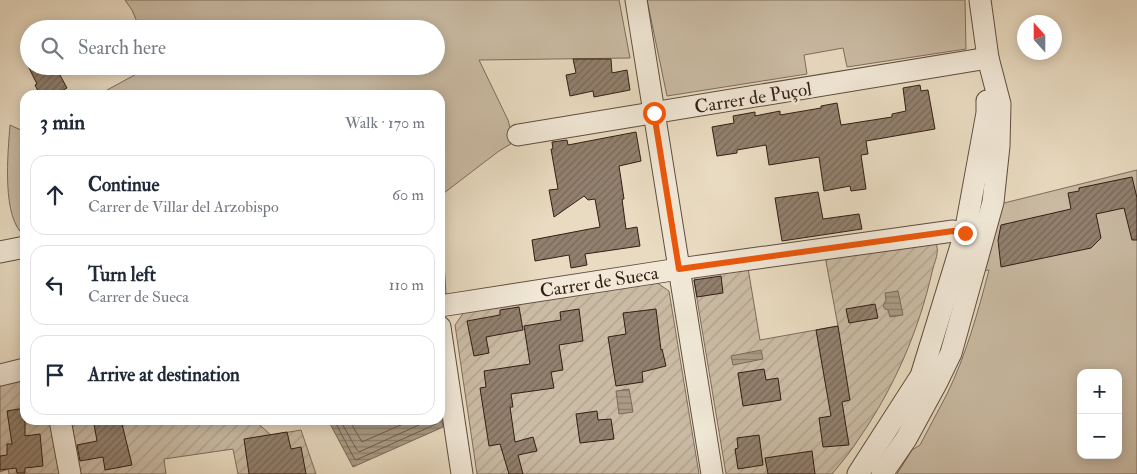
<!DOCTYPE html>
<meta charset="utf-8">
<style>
:root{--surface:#fff;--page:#f2f2f3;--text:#1f2937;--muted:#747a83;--line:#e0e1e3}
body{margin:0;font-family:"IM FELL Double Pica",serif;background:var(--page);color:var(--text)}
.controls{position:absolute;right:15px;bottom:15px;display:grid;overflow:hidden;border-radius:10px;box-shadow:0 2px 12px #0003}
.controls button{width:45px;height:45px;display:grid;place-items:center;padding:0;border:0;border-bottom:1px solid var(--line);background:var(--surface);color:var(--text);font:25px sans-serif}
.compass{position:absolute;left:1017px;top:15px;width:45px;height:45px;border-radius:50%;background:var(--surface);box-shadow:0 2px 12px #0003;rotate:339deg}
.stop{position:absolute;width:15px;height:15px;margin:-11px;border:4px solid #ea580c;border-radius:50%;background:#fff}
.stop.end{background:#ea580c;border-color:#fff;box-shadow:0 1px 5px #0008}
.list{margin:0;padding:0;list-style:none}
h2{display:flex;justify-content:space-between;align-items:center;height:65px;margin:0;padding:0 20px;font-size:21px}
h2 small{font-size:16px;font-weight:400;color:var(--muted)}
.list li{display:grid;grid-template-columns:32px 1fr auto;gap:15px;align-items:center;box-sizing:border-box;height:80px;margin:0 10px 10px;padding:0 10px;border:1px solid var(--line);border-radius:15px}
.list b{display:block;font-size:19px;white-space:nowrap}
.list p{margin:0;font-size:16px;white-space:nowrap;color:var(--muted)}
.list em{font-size:16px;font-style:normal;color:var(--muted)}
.icon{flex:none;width:28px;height:28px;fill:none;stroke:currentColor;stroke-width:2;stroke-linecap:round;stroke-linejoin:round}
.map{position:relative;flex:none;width:1137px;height:474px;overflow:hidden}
.search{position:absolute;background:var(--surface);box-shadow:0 2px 12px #0003;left:20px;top:20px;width:425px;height:55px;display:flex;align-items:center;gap:12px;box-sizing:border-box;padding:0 18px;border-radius:28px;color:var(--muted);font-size:19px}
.panel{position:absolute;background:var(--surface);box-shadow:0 2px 12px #0003;left:20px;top:90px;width:425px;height:335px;border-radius:15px}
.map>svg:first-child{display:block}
</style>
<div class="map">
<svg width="1137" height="474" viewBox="0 0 1137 474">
<defs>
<pattern id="garden-furrows" width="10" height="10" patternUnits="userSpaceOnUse" patternTransform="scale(1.25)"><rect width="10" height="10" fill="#cabba4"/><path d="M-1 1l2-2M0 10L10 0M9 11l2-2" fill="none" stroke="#aea08c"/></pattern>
<pattern id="water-rules" width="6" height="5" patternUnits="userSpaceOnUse" patternTransform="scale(1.25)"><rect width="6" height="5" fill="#ab9b86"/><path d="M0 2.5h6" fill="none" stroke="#8c7e6c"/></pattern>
<pattern id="building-hatch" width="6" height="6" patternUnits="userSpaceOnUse" patternTransform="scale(1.25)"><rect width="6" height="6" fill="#92806e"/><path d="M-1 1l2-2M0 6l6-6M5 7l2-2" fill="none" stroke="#786859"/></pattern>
</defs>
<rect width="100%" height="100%" fill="#e9dbc1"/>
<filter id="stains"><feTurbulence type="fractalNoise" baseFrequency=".004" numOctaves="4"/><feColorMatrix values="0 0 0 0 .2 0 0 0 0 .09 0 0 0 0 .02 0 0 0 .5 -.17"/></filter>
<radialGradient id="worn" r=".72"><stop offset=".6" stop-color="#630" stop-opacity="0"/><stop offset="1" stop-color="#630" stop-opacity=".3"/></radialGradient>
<!-- grass -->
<g fill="#cabba4" stroke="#7e6c5c" fill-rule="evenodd">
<polygon points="125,0 619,0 630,58 479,60 508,120 514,142 499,151 440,196 440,95 98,95 151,66 436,66 436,29 140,29 132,10"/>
<polygon points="647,0 965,0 966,49 847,67 843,48 804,55 807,74 667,96"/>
<path d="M10,125L25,132V236C1,219 8,152 10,125Z"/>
<path d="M1137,170V474H897L912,450L920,445C929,428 938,411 947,394C966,355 978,312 989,270L982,271L996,205ZM1081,373H1118V455H1081Z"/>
<polygon points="440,200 446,294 440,295"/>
</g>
<!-- garden -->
<g fill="url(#garden-furrows)" stroke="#7e6c5c">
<path d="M935,242C941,250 934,263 932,272C919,330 894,388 860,437C852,450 842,462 832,474H726L694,281L695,277L748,268L760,340L838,326L825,256Z"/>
<polygon points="656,282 669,291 699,474 477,474 455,325 464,312"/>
<polygon points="25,380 25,420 50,420 60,474 9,474 8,469 0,472 0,384"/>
<polygon points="71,420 254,420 271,435 301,430 316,474 238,474 233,449 164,459 166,474 81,474"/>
</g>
<!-- water -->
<g fill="url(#water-rules)" stroke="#7b6958">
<polygon points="898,291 903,315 890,317 888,310 885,309 883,306 886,300 885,293"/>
<polygon points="761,350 763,359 733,365 731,356"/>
<polygon points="629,389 633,412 619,414 616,391"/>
<polygon points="440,406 443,427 353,467 329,422 333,420 440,420"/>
</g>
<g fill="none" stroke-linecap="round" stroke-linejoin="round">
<!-- shore -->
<g stroke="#6f5c4d" stroke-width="1">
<polyline points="334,420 354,458 356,460 436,424 437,420"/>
<polyline points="340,420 357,450 359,452 430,420"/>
<polyline points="349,420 362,442 412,420"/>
</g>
</g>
<!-- building -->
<g fill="url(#building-hatch)" stroke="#331e14">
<polygon points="573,59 611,59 612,73 627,70 630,90 594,97 593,91 570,96 566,75 576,73"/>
<polygon points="28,66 55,66 67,88 54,95 40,95 35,85 37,84"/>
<polygon points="920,85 921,91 928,90 935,129 866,141 868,154 861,155 866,189 851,191 850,186 824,191 819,157 769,165 766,145 737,150 737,153 717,156 712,127 734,123 733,116 755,112 755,116 780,111 780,115 821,108 821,106 837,103 841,125 892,117 892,114 906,111 903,88"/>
<polygon points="636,132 641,161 619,166 624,199 622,199 626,229 637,227 640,246 585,254 587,265 571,268 569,255 535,261 532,240 600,227 595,199 588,200 584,196 554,217 549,190 558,189 551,149 553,149 552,142 567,140 568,145"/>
<polygon points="1132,177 1137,198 1137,240 1132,240 1124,208 1096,214 1101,238 1091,248 1001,267 998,240 1001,225 1071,209 1068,193 1079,191 1079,188"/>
<polygon points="818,192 823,219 859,214 862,229 782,241 775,198"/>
<polygon points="721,276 723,293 697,297 694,280"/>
<polygon points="875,304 878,318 849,323 846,309"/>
<polygon points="519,307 523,330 486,337 489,353 474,356 467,321 500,315 500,310"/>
<polygon points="579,309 583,341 559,345 563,370 551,372 554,388 511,394 513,407 510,407 515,442 533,437 537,451 518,455 523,474 509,474 500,444 489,446 480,388 486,387 484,371 530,364 524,326 561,320 560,312"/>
<polygon points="656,309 661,350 662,349 666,366 642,372 643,382 616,386 608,337 626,334 623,313"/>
<polygon points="838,326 850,400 842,402 849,445 823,447 819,418 831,416 816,330"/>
<polygon points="764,369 766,380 778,378 781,400 743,406 738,373"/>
<polygon points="25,408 25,436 40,434 43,466 25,468 25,473 17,473 16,468 0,470 0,456 7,455 7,444 12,444 7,411"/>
<polygon points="597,411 598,420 611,419 614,439 580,443 576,414"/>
<polygon points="116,420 121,420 132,465 105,470 103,457 80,461 77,445 97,441 94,424"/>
<polygon points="287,432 291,449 301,447 306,474 249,474 244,439"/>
<polygon points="759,435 763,465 738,469 735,449 738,448 737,438"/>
<polygon points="812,451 815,474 768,474 765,458"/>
</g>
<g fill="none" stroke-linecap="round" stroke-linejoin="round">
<!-- minor casing -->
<g stroke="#604d3f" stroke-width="23">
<g id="minor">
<polyline points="636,0 712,474"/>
<polyline points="518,135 988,58"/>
<polyline points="0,252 25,247"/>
<polyline points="440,306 679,269 953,231 965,233"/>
<polyline points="440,327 462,474"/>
<polyline points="0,375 25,369"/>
<polyline points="60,420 70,474"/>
<polyline points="858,474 921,376 965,233 987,113 987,101"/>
<polyline points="882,474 906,439 937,382 951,353 993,202 999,146 1000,104 988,58 980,0"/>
</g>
</g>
<!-- minor -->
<use href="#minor" stroke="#f1e8d7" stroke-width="21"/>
</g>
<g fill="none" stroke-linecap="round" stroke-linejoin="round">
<!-- route -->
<polyline stroke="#ea580c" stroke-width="6" points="654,113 679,269 953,231 965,233"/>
</g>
<g text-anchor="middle" stroke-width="5" stroke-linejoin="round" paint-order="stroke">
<!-- street labels -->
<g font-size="19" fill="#331e14" stroke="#f1e8d7">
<text transform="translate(753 97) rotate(-9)" y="7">Carrer de Puçol</text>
<text transform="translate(599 281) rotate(-9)" y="7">Carrer de Sueca</text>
</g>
</g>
<rect width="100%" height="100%" filter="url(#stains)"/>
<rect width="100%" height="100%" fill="url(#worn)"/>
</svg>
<div class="controls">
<button>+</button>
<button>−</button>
</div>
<svg class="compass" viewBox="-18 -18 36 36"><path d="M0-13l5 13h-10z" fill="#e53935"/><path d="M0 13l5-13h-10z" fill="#747a83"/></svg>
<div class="stop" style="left:654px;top:113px"></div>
<div class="stop end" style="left:965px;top:233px"></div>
<div class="search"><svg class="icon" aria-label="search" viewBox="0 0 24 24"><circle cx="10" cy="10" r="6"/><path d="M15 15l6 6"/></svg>Search here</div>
<section class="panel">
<h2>3 min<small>Walk · 170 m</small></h2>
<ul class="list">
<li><svg class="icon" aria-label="ahead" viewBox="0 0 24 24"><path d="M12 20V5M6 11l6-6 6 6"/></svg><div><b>Continue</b><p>Carrer de Villar del Arzobispo</p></div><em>60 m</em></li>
<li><svg class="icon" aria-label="left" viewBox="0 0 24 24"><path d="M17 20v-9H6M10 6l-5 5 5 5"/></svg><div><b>Turn left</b><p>Carrer de Sueca</p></div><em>110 m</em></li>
<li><svg class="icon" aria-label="arrive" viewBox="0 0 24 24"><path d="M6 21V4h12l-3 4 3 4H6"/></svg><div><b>Arrive at destination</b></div></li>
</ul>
</section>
</div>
